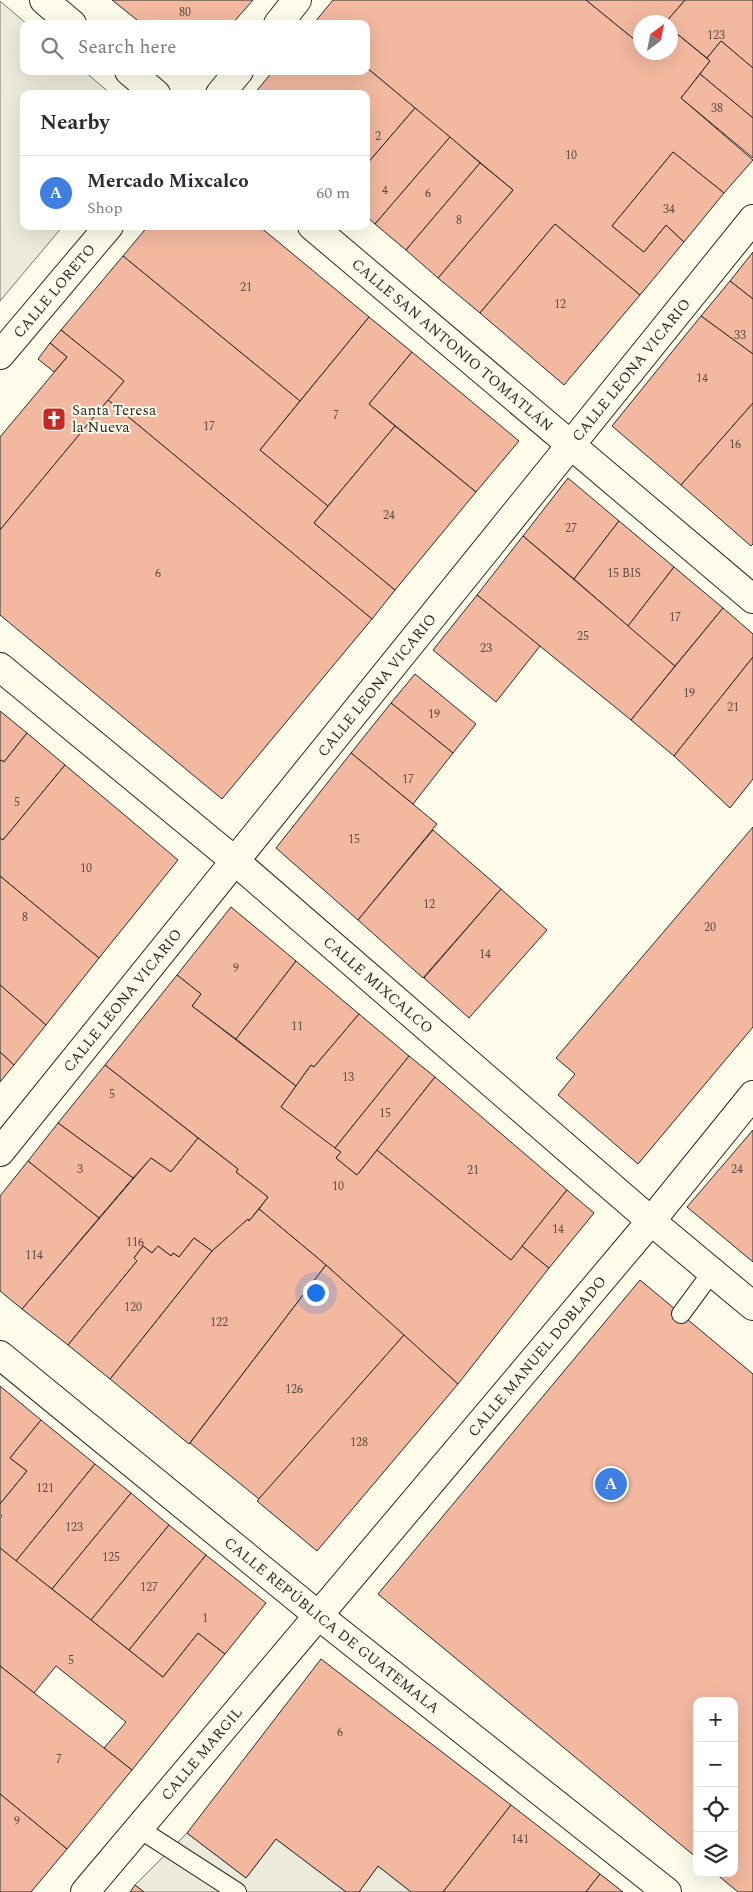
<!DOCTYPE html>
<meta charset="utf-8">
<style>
:root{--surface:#fff;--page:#f7f7f7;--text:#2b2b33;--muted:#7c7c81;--line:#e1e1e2;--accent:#c62828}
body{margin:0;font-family:Spectral,serif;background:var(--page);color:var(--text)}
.controls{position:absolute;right:15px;bottom:15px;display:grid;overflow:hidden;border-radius:10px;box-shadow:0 5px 20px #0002}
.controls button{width:45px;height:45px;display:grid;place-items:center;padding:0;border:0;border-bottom:1px solid var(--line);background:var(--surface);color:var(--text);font:25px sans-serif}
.compass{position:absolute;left:633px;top:15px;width:45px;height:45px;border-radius:50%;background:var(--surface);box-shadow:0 5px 20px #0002;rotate:32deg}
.you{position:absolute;left:315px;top:1292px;width:18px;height:18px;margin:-12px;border:4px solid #fff;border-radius:50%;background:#1a73e8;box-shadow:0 0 0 8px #1a73e833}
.badge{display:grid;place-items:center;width:32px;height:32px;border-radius:50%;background:var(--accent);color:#fff;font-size:16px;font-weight:700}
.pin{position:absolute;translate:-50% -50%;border:2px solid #fff;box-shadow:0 1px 5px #0006}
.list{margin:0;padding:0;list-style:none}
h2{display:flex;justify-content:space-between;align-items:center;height:65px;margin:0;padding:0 20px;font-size:21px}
h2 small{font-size:16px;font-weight:400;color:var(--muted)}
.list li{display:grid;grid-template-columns:32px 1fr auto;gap:15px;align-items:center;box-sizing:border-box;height:75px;padding:0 20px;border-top:1px solid var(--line)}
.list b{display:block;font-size:19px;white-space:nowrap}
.list p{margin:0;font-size:16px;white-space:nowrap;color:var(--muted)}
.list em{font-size:16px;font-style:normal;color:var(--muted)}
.icon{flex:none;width:28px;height:28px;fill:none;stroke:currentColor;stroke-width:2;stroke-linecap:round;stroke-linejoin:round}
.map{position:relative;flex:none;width:753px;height:1892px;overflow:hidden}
.search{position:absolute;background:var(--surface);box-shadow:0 5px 20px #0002;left:20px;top:20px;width:350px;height:55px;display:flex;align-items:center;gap:12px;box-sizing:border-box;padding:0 18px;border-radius:10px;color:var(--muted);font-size:19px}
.panel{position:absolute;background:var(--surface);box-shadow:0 5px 20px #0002;left:20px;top:90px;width:350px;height:140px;border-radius:10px}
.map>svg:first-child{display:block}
</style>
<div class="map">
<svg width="753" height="1892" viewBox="0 0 753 1892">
<rect width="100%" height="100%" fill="#fdfbea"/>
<!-- green -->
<polygon fill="#ecebdb" stroke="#74746e" points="0,1 27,24 24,24 24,71 84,71 111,94 24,94 24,226 63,226 0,301"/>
<!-- parking -->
<g fill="#eceadb" stroke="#74746e">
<polygon points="187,1833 246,1878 276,1839 346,1892 144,1892 135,1885"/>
<polygon points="378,1866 411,1892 359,1892"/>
</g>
<!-- building -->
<g fill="#f2b8a0" stroke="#2b2b2b">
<polygon points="112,0 253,0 232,24 142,24"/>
<polygon points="333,0 586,0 640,44 640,52 670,52 670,28 710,61 681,98 753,160 724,193 673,152 612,226 644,252 666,225 684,242 640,295 555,224 480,313 438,278 513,190 366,67 366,24 314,23"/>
<polygon points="586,0 685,0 666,22 640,22 640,44"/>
<polygon points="685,0 753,0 753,68 721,41 707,58 670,28 670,22 666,22"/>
<polygon points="721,41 753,68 753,118 700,74 710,61 707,58"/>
<polygon points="366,67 415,108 366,165 366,94 254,94 273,71 366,71"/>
<polygon points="700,74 753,118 753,158 681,98"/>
<polygon points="415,108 450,137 375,224 366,216 366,165"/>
<polygon points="450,137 480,163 406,250 375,224"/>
<polygon points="673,152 724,193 684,242 666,225 644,252 612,226"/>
<polygon points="480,163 513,190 438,278 406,250"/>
<polygon points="555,224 640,295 564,385 480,313"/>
<polygon points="148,226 259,226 369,317 300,401 123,256"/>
<polygon points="753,252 753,299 730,281"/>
<polygon points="123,256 300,401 260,450 328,506 314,523 395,590 372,619 108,400 124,381 61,330"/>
<polygon points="730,281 753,299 753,354 701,316"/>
<polygon points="701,316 753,354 753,403 681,485 612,426"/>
<polygon points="369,317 412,352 369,404 395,426 328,506 260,450"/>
<polygon points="61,330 124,381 0,530 0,437 67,357 50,343"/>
<polygon points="50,343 67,357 54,372 38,359"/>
<polygon points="412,352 519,441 476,492 369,404"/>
<polygon points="108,400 372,619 222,799 0,615 0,530"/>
<polygon points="753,403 753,544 751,546 681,485"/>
<polygon points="395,426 476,492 395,590 314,523"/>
<polygon points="568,478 619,521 574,579 523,536"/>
<polygon points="619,521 674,567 628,626 574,579"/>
<polygon points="523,536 675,666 631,720 477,595"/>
<polygon points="674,567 723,608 675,666 628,626"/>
<polygon points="477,595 540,646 496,702 433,650"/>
<polygon points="723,608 753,634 753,657 674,756 631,720"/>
<polygon points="753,657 753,779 730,808 674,756"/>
<polygon points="415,674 476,724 453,753 391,703"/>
<polygon points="391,703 453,753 413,804 351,753"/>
<polygon points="0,711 27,733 4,762 1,760 0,761"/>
<polygon points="27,733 65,765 3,840 0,838 0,761 1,760 4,762"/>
<polygon points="351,753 437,824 358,920 276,848"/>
<polygon points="65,765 178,860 99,958 0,876 0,838 3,840"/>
<polygon points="753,827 753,1027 638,1164 558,1095 575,1074 556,1058"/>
<polygon points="433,830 501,889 423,978 358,920"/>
<polygon points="0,876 99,958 46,1025 0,985"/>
<polygon points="501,889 547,930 469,1018 424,978"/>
<polygon points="231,907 296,961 236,1039 192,1006 201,994 177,975"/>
<polygon points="296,961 359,1014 314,1067 311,1065 296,1086 236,1039"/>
<polygon points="177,975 201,994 192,1006 296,1086 281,1107 341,1152 336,1158 357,1175 377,1150 511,1260 522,1246 549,1268 458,1384 326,1265 259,1209 268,1197 236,1172 238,1169 105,1065"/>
<polygon points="0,985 46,1025 14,1065 0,1052"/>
<polygon points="359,1014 409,1056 335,1148 281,1107 311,1065 314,1067"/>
<polygon points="0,1052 14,1065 0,1082"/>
<polygon points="409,1056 435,1077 357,1175 336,1158 341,1152 335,1148"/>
<polygon points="105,1065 198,1138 171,1172 151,1158 133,1178 58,1123"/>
<polygon points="435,1077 567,1190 511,1260 377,1150"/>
<polygon points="58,1123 133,1178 99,1218 28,1161"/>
<polygon points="753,1130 753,1262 687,1207"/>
<polygon points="198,1138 238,1169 236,1172 268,1197 249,1221 248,1219 212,1251 194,1238 179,1257 173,1253 171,1256 158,1246 152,1253 143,1246 134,1258 137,1261 68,1345 22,1309 151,1158 171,1172"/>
<polygon points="28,1161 99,1218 22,1309 0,1291 0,1196"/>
<polygon points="567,1190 594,1213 549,1268 522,1246"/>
<polygon points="259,1209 326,1265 189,1444 110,1379 212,1251 248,1219 249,1221"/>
<polygon points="194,1238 212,1251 110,1379 68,1345 137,1261 134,1258 143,1246 152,1253 158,1246 171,1256 173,1253 179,1257"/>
<polygon points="326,1265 404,1335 259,1499 190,1443"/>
<polygon points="640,1280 753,1374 753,1892 738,1892 715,1873 734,1873 734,1701 697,1701 697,1858 378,1594"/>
<polygon points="404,1335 458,1384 317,1551 257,1501"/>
<polygon points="0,1386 41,1420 10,1458 27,1471 0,1504"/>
<polygon points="41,1420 95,1464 16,1561 0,1548 0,1518 2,1516 0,1515 0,1504 27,1471 10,1458"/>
<polygon points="95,1464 131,1493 52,1589 16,1561"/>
<polygon points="131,1493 169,1525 91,1620 52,1589"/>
<polygon points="169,1525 206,1555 129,1650 91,1620"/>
<polygon points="0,1548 163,1677 198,1633 225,1654 132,1770 104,1748 126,1722 56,1666 34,1693 0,1666"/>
<polygon points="206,1555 266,1603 225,1654 198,1633 163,1677 129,1650"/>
<polygon points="321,1659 511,1805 443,1892 411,1892 378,1866 359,1892 346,1892 276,1839 246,1878 187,1833"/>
<polygon points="0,1666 132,1770 67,1849 0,1794"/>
<polygon points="0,1794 67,1849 31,1892 0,1892"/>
<polygon points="511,1805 600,1874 586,1892 443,1892"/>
<polygon points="600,1874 623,1892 586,1892"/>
<polygon points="135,1885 144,1892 130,1892"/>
</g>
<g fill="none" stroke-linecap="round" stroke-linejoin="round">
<!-- lane casing -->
<g stroke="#2b2b2b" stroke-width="20">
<g id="lane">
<polyline points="681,1314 712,1272"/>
<polyline points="138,1828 237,1892"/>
</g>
</g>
<!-- street casing -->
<g stroke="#2b2b2b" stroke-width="30">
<g id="street">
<polyline points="44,0 72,24"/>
<polyline points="278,24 297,0"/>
<polyline points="129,71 156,94"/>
<polyline points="220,94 239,71"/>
<path id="s1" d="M312,226L753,599"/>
<path id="s2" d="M0,355L109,226"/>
<path id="s3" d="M0,667L235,861L651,1221L753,1306"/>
<path id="s4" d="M0,1152L753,219"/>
<path id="s5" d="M0,1355L319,1616L667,1892"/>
<path id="s6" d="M85,1892L651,1221L753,1095"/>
</g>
</g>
<!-- lane -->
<use href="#lane" stroke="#fdfbea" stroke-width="18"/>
<!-- street -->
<use href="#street" stroke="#fdfbea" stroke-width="28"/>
</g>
<!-- icons -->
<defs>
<g id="church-square" transform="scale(1.25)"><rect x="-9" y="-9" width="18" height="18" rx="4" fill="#c62828" stroke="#fdfbea"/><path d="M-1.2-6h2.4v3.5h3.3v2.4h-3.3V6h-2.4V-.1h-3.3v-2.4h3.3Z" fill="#fff"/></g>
</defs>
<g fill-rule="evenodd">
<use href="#church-square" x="54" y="419"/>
</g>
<g text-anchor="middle" stroke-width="4" stroke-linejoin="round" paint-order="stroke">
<!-- number labels -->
<g font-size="12" fill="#5d4e48">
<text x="185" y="16">80</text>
<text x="716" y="39">123</text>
<text x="717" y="112">38</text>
<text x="378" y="140">2</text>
<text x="571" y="159">10</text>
<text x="385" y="194">4</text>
<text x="428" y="197">6</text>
<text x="669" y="213">34</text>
<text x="459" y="224">8</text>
<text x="246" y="291">21</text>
<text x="560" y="308">12</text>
<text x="740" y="339">33</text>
<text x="702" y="382">14</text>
<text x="336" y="419">7</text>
<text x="209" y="430">17</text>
<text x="735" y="448">16</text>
<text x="389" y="519">24</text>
<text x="571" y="532">27</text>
<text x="158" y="577">6</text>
<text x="624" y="577">15 BIS</text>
<text x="675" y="621">17</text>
<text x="583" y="640">25</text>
<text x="486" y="652">23</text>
<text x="689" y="697">19</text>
<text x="733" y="711">21</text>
<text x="434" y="718">19</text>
<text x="408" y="783">17</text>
<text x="17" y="806">5</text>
<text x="354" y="843">15</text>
<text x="86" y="872">10</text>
<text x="429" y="908">12</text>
<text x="25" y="921">8</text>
<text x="710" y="931">20</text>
<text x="485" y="958">14</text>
<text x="236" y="972">9</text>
<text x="297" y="1030">11</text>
<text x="348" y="1081">13</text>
<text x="112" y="1098">5</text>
<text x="385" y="1117">15</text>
<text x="80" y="1173">3</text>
<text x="737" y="1173">24</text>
<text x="473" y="1174">21</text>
<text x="338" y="1190">10</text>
<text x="558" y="1233">14</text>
<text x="135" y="1246">116</text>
<text x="34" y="1259">114</text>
<text x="133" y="1311">120</text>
<text x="219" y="1326">122</text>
<text x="294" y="1393">126</text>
<text x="359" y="1446">128</text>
<text x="45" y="1492">121</text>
<text x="74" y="1531">123</text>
<text x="111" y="1561">125</text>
<text x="149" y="1591">127</text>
<text x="205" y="1622">1</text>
<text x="71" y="1664">5</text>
<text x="340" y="1736">6</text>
<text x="59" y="1763">7</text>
<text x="17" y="1825">9</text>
<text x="520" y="1843">141</text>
</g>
<!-- street labels -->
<g font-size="15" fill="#2b2b2b" stroke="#fdfbea">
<text dy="5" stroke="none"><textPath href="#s2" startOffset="84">CALLE LORETO</textPath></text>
<text dy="5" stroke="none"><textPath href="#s1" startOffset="184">CALLE SAN ANTONIO TOMATLÁN</textPath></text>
<text dy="5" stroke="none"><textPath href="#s4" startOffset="1005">CALLE LEONA VICARIO</textPath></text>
<text dy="5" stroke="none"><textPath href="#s4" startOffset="600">CALLE LEONA VICARIO</textPath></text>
<text dy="5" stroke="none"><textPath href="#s3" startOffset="494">CALLE MIXCALCO</textPath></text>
<text dy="5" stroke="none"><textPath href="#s4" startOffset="195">CALLE LEONA VICARIO</textPath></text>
<text dy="5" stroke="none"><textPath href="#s6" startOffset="701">CALLE MANUEL DOBLADO</textPath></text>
<text dy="5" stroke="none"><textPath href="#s5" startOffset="428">CALLE REPÚBLICA DE GUATEMALA</textPath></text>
<text dy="5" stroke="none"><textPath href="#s6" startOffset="181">CALLE MARGIL</textPath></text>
</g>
<!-- poi labels -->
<g font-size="15" fill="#2b2b2b" stroke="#fdfbea" text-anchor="start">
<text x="72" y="415">Santa Teresa<tspan x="72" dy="17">la Nueva</tspan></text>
</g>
</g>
</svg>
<div class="controls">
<button>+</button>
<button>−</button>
<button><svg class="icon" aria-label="locate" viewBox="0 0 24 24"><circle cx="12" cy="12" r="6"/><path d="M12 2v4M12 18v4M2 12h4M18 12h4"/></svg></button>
<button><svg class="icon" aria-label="layers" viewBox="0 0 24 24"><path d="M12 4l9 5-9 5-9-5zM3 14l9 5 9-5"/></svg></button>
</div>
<svg class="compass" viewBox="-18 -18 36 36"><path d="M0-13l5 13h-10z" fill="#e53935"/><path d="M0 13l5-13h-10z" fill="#7c7c81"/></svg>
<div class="you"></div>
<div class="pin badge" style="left:611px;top:1484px;background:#3f7fe0">A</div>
<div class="search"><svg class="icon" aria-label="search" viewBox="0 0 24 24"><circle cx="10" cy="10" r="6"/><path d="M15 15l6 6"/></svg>Search here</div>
<section class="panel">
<h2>Nearby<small></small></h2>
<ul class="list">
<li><span class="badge" style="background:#3f7fe0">A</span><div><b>Mercado Mixcalco</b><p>Shop</p></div><em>60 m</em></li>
</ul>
</section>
</div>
